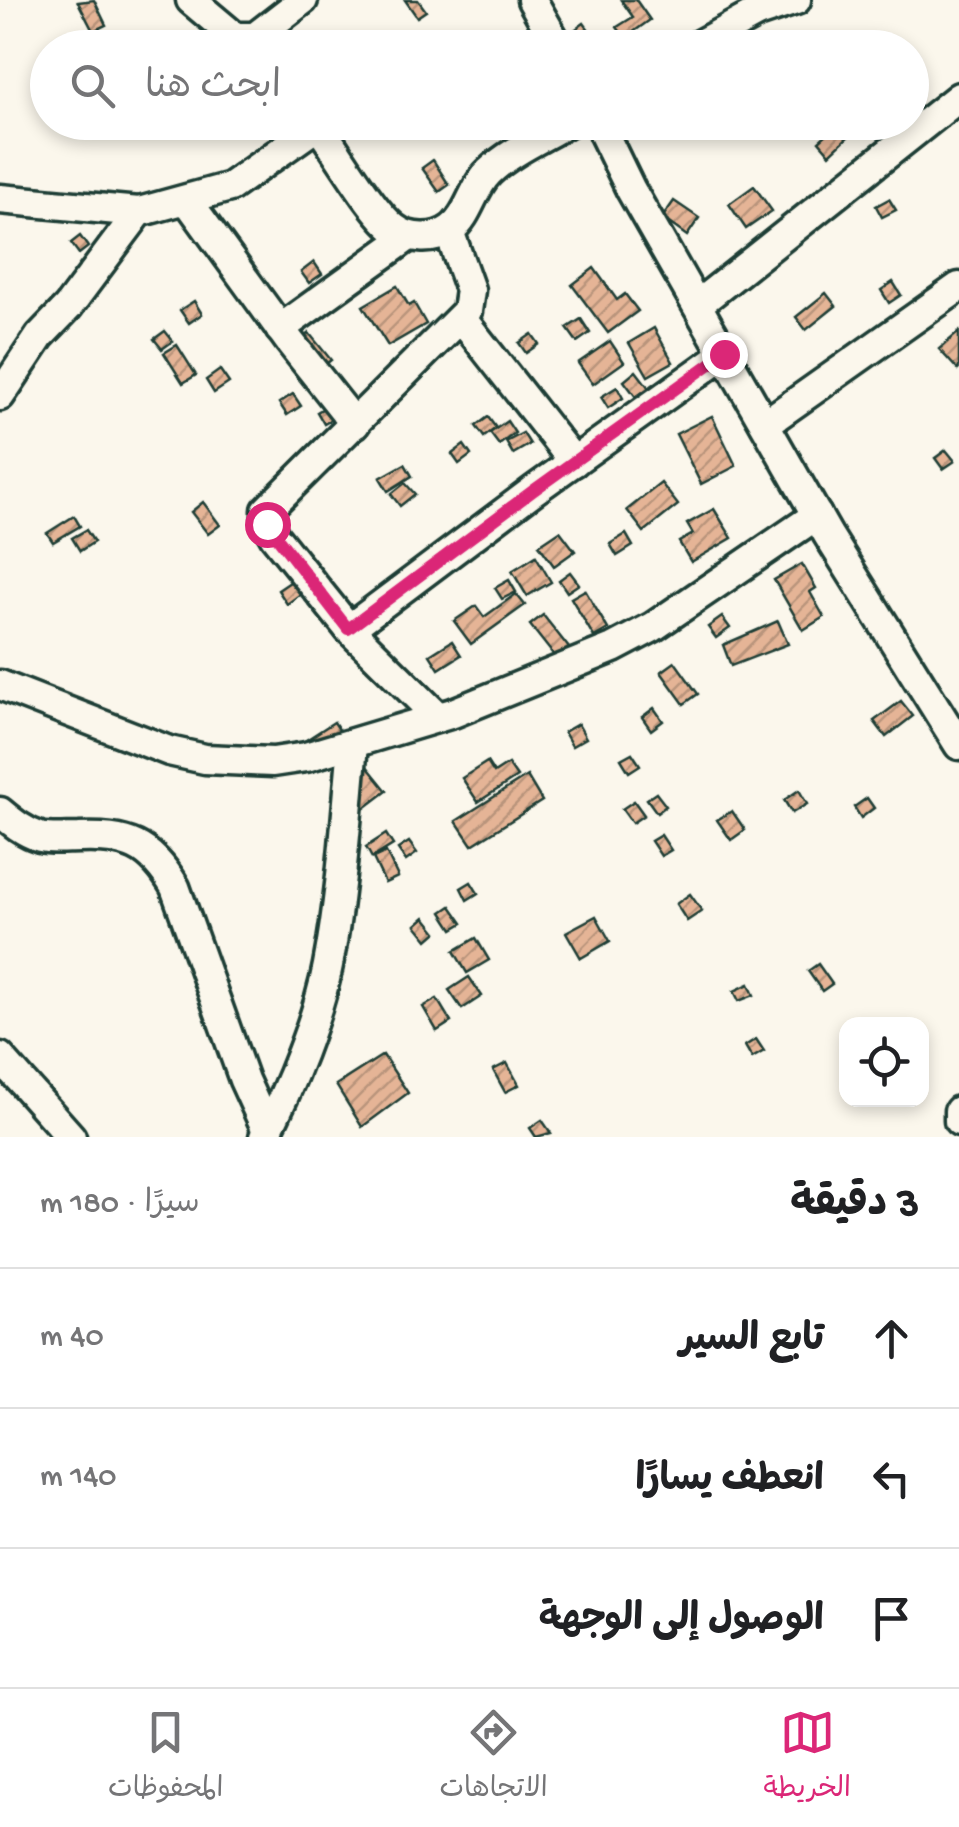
<!DOCTYPE html>
<html lang="ar">
<meta charset="utf-8">
<style>
:root{--surface:#fff;--page:#f2f2f2;--text:#202124;--muted:#757577;--line:#e0e0e0;--accent:#db2777}
body{margin:0;font-family:"Gochi Hand","Playpen Sans Arabic",sans-serif;background:var(--page);color:var(--text);direction:rtl}
.controls{position:absolute;right:30px;bottom:30px;display:grid;overflow:hidden;border-radius:20px;box-shadow:0 5px 15px #0003}
.controls button{width:90px;height:90px;display:grid;place-items:center;padding:0;border:0;border-bottom:2px solid var(--line);background:var(--surface);color:var(--text);font:50px sans-serif}
.stop{position:absolute;width:30px;height:30px;margin:-22px;border:8px solid #db2777;border-radius:50%;background:#fff}
.stop.end{background:#db2777;border-color:#fff;box-shadow:0 2px 10px #0008}
.list{margin:0;padding:0;list-style:none}
h2{display:flex;justify-content:space-between;align-items:center;height:130px;margin:0;padding:0 40px;font-size:42px}
h2 small{font-size:32px;font-weight:400;color:var(--muted)}
.list li{display:grid;grid-template-columns:65px 1fr auto;gap:30px;align-items:center;box-sizing:border-box;height:140px;padding:0 40px;border-top:2px solid var(--line)}
.list b{display:block;font-size:38px;white-space:nowrap}
.list em{font-size:32px;font-style:normal;color:var(--muted)}
.icon{flex:none;width:55px;height:55px;fill:none;stroke:currentColor;stroke-width:2;stroke-linecap:round;stroke-linejoin:round}
.map{position:relative;flex:none;width:959px;height:1137px;overflow:hidden;direction:ltr}
.search{position:absolute;background:var(--surface);box-shadow:0 5px 15px #0003;left:30px;right:30px;top:30px;height:110px;display:flex;align-items:center;gap:25px;box-sizing:border-box;padding:0 35px;border-radius:55px;color:var(--muted);font-size:38px}
.sheet{height:550px;background:var(--surface)}
nav{display:flex;justify-content:space-around;align-items:center;box-sizing:border-box;height:140px;border-top:2px solid var(--line);background:var(--surface);font-size:28px;color:var(--muted)}
nav a{display:grid;justify-items:center;gap:5px}
nav .on{color:var(--accent)}
.map>svg:first-child{display:block}
</style>
<div class="map">
<svg width="959" height="1137" viewBox="0 0 959 1137">
<defs>
<pattern id="building-hatch" width="6" height="6" patternUnits="userSpaceOnUse" patternTransform="scale(2.5)"><rect width="6" height="6" fill="#e5b496"/><path d="M-1 1l2-2M0 6l6-6M5 7l2-2" fill="none" stroke="#b9947b"/></pattern>
</defs>
<rect width="100%" height="100%" fill="#fbf7ec"/>
<filter id="ink" filterUnits="userSpaceOnUse"><feTurbulence type="fractalNoise" baseFrequency=".01" numOctaves="2"/><feDisplacementMap in="SourceGraphic" scale="20" xChannelSelector="R" yChannelSelector="G"/><feConvolveMatrix kernelMatrix="1 2 1 2 8 2 1 2 1" color-interpolation-filters="sRGB"/></filter>
<g filter="url(#ink)">
<!-- building -->
<g fill="url(#building-hatch)" stroke="#1f3d34" stroke-width="2.5">
<polygon points="94,0 106,25 93,31 78,2"/>
<polygon points="405,0 418,0 426,11 417,17"/>
<polygon points="621,0 636,0 650,20 625,38 617,27 633,17"/>
<polygon points="584,23 592,34 580,42 573,31"/>
<polygon points="633,36 639,46 623,48 620,44"/>
<polygon points="891,38 899,48 878,48"/>
<polygon points="839,123 850,135 830,154 819,141"/>
<polygon points="433,160 449,185 439,192 422,168"/>
<polygon points="754,186 772,211 746,229 729,204"/>
<polygon points="889,199 896,210 882,217 876,206"/>
<polygon points="674,201 699,218 687,236 662,218"/>
<polygon points="80,236 88,247 79,254 71,243"/>
<polygon points="314,262 322,274 309,283 301,272"/>
<polygon points="594,268 617,300 625,294 638,311 608,333 572,285"/>
<polygon points="893,282 901,295 889,303 881,290"/>
<polygon points="397,286 409,306 414,303 426,324 388,346 363,306"/>
<polygon points="826,293 836,306 806,330 796,317"/>
<polygon points="194,301 202,314 189,323 180,310"/>
<polygon points="581,319 590,333 577,342 567,328"/>
<polygon points="654,328 673,362 648,376 629,343"/>
<polygon points="165,331 173,341 162,349 154,339"/>
<polygon points="959,332 959,369 958,370 939,349"/>
<polygon points="309,333 331,360 317,371 295,344"/>
<polygon points="532,334 539,344 526,353 519,343"/>
<polygon points="610,341 624,362 593,384 578,363"/>
<polygon points="177,345 196,375 183,383 164,353"/>
<polygon points="220,370 229,383 214,393 206,380"/>
<polygon points="636,371 649,388 636,397 624,381"/>
<polygon points="617,387 623,398 608,408 601,397"/>
<polygon points="293,394 301,406 287,415 279,403"/>
<polygon points="329,405 336,417 324,424 317,412"/>
<polygon points="712,416 736,466 701,484 676,434"/>
<polygon points="488,417 496,428 484,437 476,426"/>
<polygon points="507,421 515,433 499,445 490,433"/>
<polygon points="523,433 530,444 513,454 506,442"/>
<polygon points="464,445 471,455 459,464 452,454"/>
<polygon points="946,450 955,461 943,469 935,458"/>
<polygon points="405,464 412,476 388,491 380,478"/>
<polygon points="405,483 415,494 400,506 391,494"/>
<polygon points="661,483 678,505 644,532 627,510"/>
<polygon points="203,502 220,525 208,534 191,512"/>
<polygon points="714,509 732,538 691,562 679,542 693,534 687,524"/>
<polygon points="74,516 80,526 53,542 47,533"/>
<polygon points="86,530 94,542 80,551 72,538"/>
<polygon points="560,531 575,551 554,566 539,545"/>
<polygon points="626,534 633,546 617,556 610,544"/>
<polygon points="536,556 551,582 527,596 512,571"/>
<polygon points="802,564 816,588 810,592 824,617 803,630 774,580"/>
<polygon points="570,572 579,584 567,592 559,580"/>
<polygon points="293,580 302,593 287,604 278,590"/>
<polygon points="509,580 516,592 502,599 495,588"/>
<polygon points="585,590 608,629 594,637 571,598"/>
<polygon points="516,594 525,605 471,644 454,621 476,606 484,617"/>
<polygon points="543,615 573,653 560,663 530,625"/>
<polygon points="722,617 730,628 716,638 708,627"/>
<polygon points="778,621 788,644 731,666 723,645"/>
<polygon points="452,641 461,655 439,669 430,655"/>
<polygon points="675,662 698,694 684,704 661,672"/>
<polygon points="901,701 913,716 886,737 874,721"/>
<polygon points="654,708 663,721 651,730 642,717"/>
<polygon points="334,722 350,746 322,764 306,740"/>
<polygon points="578,724 586,738 572,746 564,732"/>
<polygon points="632,753 640,765 629,772 621,759"/>
<polygon points="487,762 494,773 508,764 517,777 478,802 462,778"/>
<polygon points="366,765 387,791 358,813 337,787"/>
<polygon points="527,776 542,801 472,845 456,821"/>
<polygon points="799,790 807,804 792,813 784,800"/>
<polygon points="656,793 666,806 657,813 647,799"/>
<polygon points="867,798 874,808 861,818 854,807"/>
<polygon points="634,801 644,815 632,823 622,809"/>
<polygon points="732,811 745,830 731,840 717,820"/>
<polygon points="386,834 393,845 372,858 366,847"/>
<polygon points="661,835 671,850 661,856 651,841"/>
<polygon points="409,842 417,853 406,861 398,849"/>
<polygon points="386,852 398,877 385,883 373,858"/>
<polygon points="471,882 478,893 467,900 461,888"/>
<polygon points="690,894 702,911 687,921 676,904"/>
<polygon points="451,906 463,923 453,929 442,912"/>
<polygon points="596,916 610,941 581,958 566,932"/>
<polygon points="425,917 437,932 428,940 416,925"/>
<polygon points="476,938 489,960 467,973 454,951"/>
<polygon points="818,964 832,984 822,991 808,971"/>
<polygon points="469,977 482,996 462,1009 449,990"/>
<polygon points="749,984 754,995 739,1001 734,991"/>
<polygon points="437,999 451,1022 437,1031 423,1007"/>
<polygon points="756,1039 764,1051 752,1058 745,1046"/>
<polygon points="383,1055 408,1093 362,1127 336,1085"/>
<polygon points="507,1063 519,1085 505,1092 493,1070"/>
<polygon points="542,1120 551,1133 536,1137 530,1128"/>
</g>
<g fill="none" stroke-linecap="round" stroke-linejoin="round">
<!-- minor casing -->
<g stroke="#1f3d34" stroke-width="35">
<g id="minor">
<polyline points="191,0 235,37 255,37 303,0"/>
<polyline points="532,0 559,48"/>
<polyline points="693,48 757,13 796,0"/>
<path d="M316,122C335,148 371,210 394,228C409,240 435,241 451,229C469,216 473,187 489,172C511,151 542,138 568,122"/>
<polyline points="598,122 631,190 828,535 959,745"/>
<polyline points="0,199 139,212"/>
<polyline points="187,200 290,342 355,424"/>
<polyline points="697,305 959,97"/>
<polyline points="461,318 574,462"/>
<polyline points="280,329 409,236"/>
<polyline points="0,396 40,336 68,307 139,212 230,187 318,125"/>
<polyline points="765,424 959,287"/>
<polyline points="349,629 534,490 724,354"/>
<polyline points="0,685 169,751 205,759 273,762 306,757 453,713 613,648 653,627 817,515"/>
<polyline points="438,717 349,629 275,537 267,523 267,510 467,311 470,290 449,231"/>
<path d="M0,812C12,822 24,832 40,837C52,840 66,838 79,838C127,836 150,844 175,887L244,1080L270,1137"/>
<polyline points="0,1057 71,1137"/>
<polyline points="959,1111 959,1121"/>
<path d="M264,1137C289,1089 318,1018 328,965C342,892 346,818 353,745"/>
</g>
</g>
<!-- minor -->
<use href="#minor" stroke="#fbf7ec" stroke-width="28"/>
</g>
</g>
<g fill="none" stroke-linecap="round" stroke-linejoin="round" filter="url(#ink)">
<!-- route -->
<polyline stroke="#db2777" stroke-width="12" points="267,524 348,629 534,490 724,354"/>
</g>
</svg>
<div class="controls">
<button><svg class="icon" aria-label="locate" viewBox="0 0 24 24"><circle cx="12" cy="12" r="6"/><path d="M12 2v4M12 18v4M2 12h4M18 12h4"/></svg></button>
</div>
<div class="stop" style="left:267px;top:524px"></div>
<div class="stop end" style="left:724px;top:354px"></div>
<div class="search"><svg class="icon" aria-label="search" viewBox="0 0 24 24"><circle cx="10" cy="10" r="6"/><path d="M15 15l6 6"/></svg>ابحث هنا</div>
</div>
<section class="sheet">
<h2>3 دقيقة<small>سيرًا · 180 m</small></h2>
<ul class="list">
<li><svg class="icon" aria-label="ahead" viewBox="0 0 24 24"><path d="M12 20V5M6 11l6-6 6 6"/></svg><div><b>تابع السير</b></div><em>40 m</em></li>
<li><svg class="icon" aria-label="left" viewBox="0 0 24 24"><path d="M17 20v-9H6M10 6l-5 5 5 5"/></svg><div><b>انعطف يسارًا</b></div><em>140 m</em></li>
<li><svg class="icon" aria-label="arrive" viewBox="0 0 24 24"><path d="M6 21V4h12l-3 4 3 4H6"/></svg><div><b>الوصول إلى الوجهة</b></div></li>
</ul>
</section>
<nav>
<a class="on"><svg class="icon" aria-label="map" viewBox="0 0 24 24"><path d="M3 6l6-2 6 2 6-2v14l-6 2-6-2-6 2zM9 4v14M15 6v14"/></svg>الخريطة</a>
<a><svg class="icon" aria-label="directions" viewBox="0 0 24 24"><path d="M12 3l9 9-9 9-9-9zM9 14v-3h6M13 9l2 2-2 2"/></svg>الاتجاهات</a>
<a><svg class="icon" aria-label="saved" viewBox="0 0 24 24"><path d="M7 4h10v16l-5-4-5 4z"/></svg>المحفوظات</a>
</nav>
